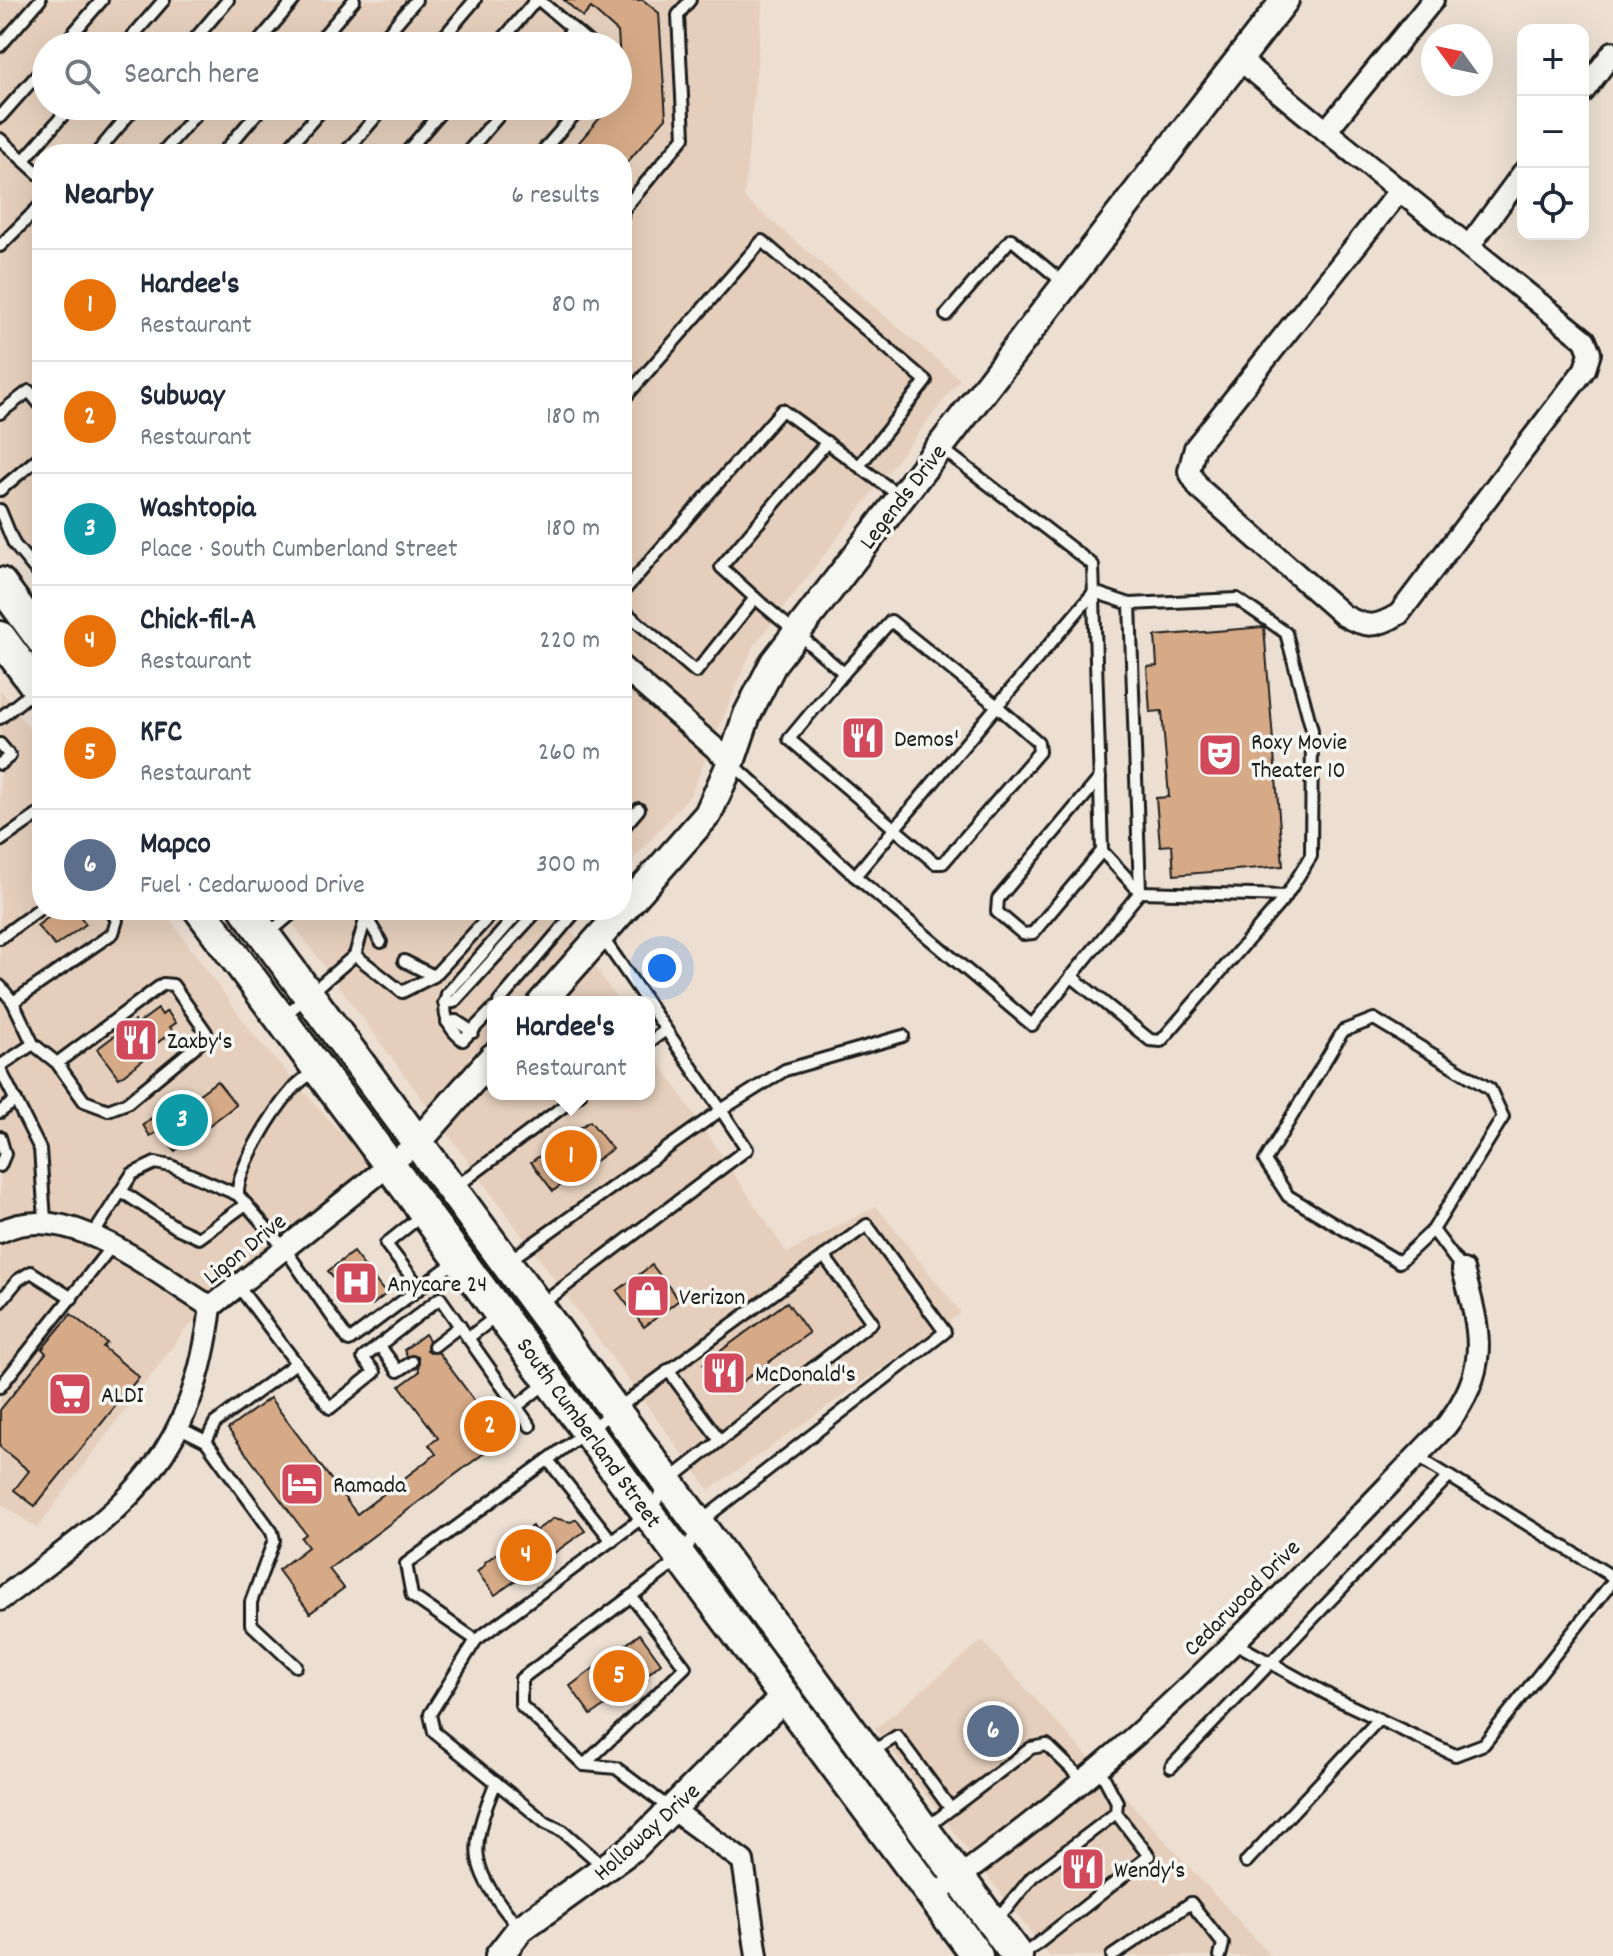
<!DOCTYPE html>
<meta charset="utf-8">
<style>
:root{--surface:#fff;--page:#f2f2f3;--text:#1f2937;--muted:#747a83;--line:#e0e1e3;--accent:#d93025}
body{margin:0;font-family:Dekko,sans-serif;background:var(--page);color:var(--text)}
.controls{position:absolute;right:24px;top:24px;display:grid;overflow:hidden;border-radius:16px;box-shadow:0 8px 32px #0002}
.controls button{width:72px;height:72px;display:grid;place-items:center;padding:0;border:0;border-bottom:2px solid var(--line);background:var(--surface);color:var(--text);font:40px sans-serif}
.compass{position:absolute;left:1421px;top:24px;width:72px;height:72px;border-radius:50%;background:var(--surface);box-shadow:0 8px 32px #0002;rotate:303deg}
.you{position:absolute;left:662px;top:968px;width:28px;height:28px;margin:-20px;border:6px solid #fff;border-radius:50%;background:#1a73e8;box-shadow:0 0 0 12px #1a73e833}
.badge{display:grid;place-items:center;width:52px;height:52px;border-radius:50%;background:var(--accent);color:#fff;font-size:26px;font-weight:700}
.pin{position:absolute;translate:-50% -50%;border:4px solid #fff;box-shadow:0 2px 8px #0006}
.popup{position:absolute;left:487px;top:996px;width:168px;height:104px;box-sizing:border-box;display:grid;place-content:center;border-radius:16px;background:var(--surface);filter:drop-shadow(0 2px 6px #0005);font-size:26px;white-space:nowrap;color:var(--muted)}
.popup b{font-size:30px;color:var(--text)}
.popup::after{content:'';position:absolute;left:50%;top:100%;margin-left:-16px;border:16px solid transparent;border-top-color:var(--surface)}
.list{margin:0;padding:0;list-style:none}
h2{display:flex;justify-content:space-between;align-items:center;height:104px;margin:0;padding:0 32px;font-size:34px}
h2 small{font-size:26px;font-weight:400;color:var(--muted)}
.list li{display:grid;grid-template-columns:52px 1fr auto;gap:24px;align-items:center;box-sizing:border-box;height:112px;padding:0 32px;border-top:2px solid var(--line)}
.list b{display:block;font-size:30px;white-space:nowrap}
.list p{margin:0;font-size:26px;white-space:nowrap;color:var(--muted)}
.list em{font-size:26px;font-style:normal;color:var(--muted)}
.icon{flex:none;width:44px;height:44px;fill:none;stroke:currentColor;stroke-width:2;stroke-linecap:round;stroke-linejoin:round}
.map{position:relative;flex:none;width:1613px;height:1956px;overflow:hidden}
.search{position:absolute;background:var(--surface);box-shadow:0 8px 32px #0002;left:32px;top:32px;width:600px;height:88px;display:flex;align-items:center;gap:20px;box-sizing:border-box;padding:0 28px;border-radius:44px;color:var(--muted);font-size:30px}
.panel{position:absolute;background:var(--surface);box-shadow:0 8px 32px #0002;left:32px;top:144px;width:600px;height:776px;border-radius:32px}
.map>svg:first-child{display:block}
</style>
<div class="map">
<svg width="1613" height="1956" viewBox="0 0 1613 1956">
<rect width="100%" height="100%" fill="#ecdfd2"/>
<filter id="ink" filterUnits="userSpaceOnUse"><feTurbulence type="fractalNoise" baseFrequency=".0125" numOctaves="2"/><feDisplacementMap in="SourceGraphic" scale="16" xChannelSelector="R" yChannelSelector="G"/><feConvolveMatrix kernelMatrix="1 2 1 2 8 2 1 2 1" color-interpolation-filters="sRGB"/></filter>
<g filter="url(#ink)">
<!-- built -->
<g fill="#e5cfbc" fill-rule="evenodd">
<path d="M0,0H763L744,198L960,379L753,647L691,794L622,872V154H42V582L0,525ZM46,46H618V106H46Z"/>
<polygon points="0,689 42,746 42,910 163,910 257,1039 372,1168 185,1330 37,1528 0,1503"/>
<polygon points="283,910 588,910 571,930 619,1002 493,1002 493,1094 649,1094 649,1047 787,1253 876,1206 961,1313 709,1490"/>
<polygon points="982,1641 1271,1956 1049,1956 875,1729"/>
</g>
<!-- building -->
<g fill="#d6aa87" stroke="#1c1c1c" stroke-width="2">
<polygon points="564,0 643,0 659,13 666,118 622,168 622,154 569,154 610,106 618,106 622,91 618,32 591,8 583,17"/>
<polygon points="1264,627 1283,866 1174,875 1172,845 1160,846 1156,798 1169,797 1162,711 1150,712 1147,667 1157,666 1155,636"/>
<polygon points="58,910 75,910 86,924 55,946 37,926"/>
<polygon points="158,1009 162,1015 167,1011 176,1023 170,1027 173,1031 152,1047 155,1051 119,1078 97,1049 134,1021 136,1025"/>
<polygon points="217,1081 236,1105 175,1151 158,1132 150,1136 143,1125 165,1107 171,1115"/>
<polygon points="590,1121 612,1149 553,1191 531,1162"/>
<polygon points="353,1252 386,1294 372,1305 364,1294 351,1303 328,1271"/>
<polygon points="652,1265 679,1300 644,1327 617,1291"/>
<polygon points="787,1302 809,1333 725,1394 703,1364"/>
<polygon points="71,1314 107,1343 103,1347 139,1377 35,1506 14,1490 29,1471 0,1447 0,1410 46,1353 42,1349"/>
<polygon points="425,1334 429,1340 427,1350 439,1353 503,1439 329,1569 344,1588 310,1613 278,1570 308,1547 301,1538 306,1534 228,1429 270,1398 357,1514 436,1454 429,1445 438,1438 400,1386 419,1372 418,1357 407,1356 404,1350"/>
<polygon points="554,1518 571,1522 576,1519 585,1531 495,1595 477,1572 485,1565 484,1563 532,1526 535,1531"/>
<polygon points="640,1634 661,1663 646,1676 648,1679 591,1715 570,1686"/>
</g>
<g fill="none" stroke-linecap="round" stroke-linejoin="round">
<!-- lane casing -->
<g stroke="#1c1c1c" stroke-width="16">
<g id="lane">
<polyline points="539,0 593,46"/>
<polyline points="0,46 40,0"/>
<polyline points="62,46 102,0"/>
<polyline points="124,46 164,0"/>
<polyline points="189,46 228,0"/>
<polyline points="255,46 294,0"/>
<polyline points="315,46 354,0"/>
<polyline points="377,46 416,0"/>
<polyline points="436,46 475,0"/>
<polyline points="497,46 536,0"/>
<polyline points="558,46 573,29"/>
<polyline points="0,117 46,65"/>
<polyline points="0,139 42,177"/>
<polyline points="96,154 136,106"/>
<polyline points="161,154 203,106"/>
<polyline points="222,154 263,106"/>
<polyline points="283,154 325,106"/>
<polyline points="344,154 385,106"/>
<polyline points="405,154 446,106"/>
<polyline points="466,154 507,106"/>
<polyline points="540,154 582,106"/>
<polyline points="24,160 71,106"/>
<polyline points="622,218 623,210 684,137 678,15 690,0"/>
<polyline points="0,246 42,204"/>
<polyline points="946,315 1011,239 1064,283"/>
<polyline points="622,401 762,241 926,381 859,466"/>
<polyline points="0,413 29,391 42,407"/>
<polyline points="0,490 42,455"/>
<polyline points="0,510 14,544 42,578"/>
<polyline points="622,593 782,410 900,496"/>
<polyline points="755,598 721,567 827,442"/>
<polyline points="622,609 696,672 755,598 844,673 891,621 997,706 855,876"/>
<polyline points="844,673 789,739 935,863 943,863 1039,752 1038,742 997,706 1094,592 1130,604 1237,599 1286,633 1312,730 1311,856 1286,896 1140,892 1130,604"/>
<polyline points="0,718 36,689"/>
<polyline points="0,744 10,756 0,764"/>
<polyline points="733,764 855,876 1032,1025 1140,892 1102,851 1093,565 940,447"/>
<polyline points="1100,778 998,899 997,912 1023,934 1033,933 1102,851"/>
<polyline points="622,829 639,809"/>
<polyline points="0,841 42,812"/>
<polyline points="365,915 381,942"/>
<polyline points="267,935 296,910"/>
<polyline points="602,937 647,1002"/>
<polyline points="0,938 42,907"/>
<polyline points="355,955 402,992 434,976 495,910"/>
<polyline points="404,961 434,976"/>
<polyline points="1071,976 1150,1040 1161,1041 1286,896"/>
<polyline points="0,986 13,1002 33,1044 0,1066"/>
<polyline points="13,1002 113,933 117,920 110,910"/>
<polyline points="499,1002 577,910"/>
<polyline points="444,1003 454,1002 538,910"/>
<path d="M493,1009L463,1040C447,1028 442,1014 447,994L521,910"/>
<polyline points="283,1017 355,955 368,910"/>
<polyline points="447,1022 456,1021 473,1032"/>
<polyline points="649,1042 666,1030"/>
<polyline points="33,1044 57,1063 84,1101 108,1110 127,1103 202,1041 206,1032 173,985 163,984 57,1063"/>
<polyline points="0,1069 40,1149 45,1220"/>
<polyline points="0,1112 16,1100"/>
<polyline points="0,1137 5,1154 0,1166"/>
<polyline points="453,1189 580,1094"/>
<polyline points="121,1191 177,1228 199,1238 246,1204"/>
<path d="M238,1195C236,1169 274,1110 292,1090C298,1082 308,1076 316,1070"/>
<polyline points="1433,1230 1399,1262 1288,1196 1265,1161 1343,1031 1374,1019 1490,1089 1503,1117 1433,1230 1463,1270"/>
<polyline points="93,1235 132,1174 155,1163 171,1166 238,1195 285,1249 349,1341 456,1261"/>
<polyline points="507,1262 721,1110 649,1005"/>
<polyline points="238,1286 330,1408 375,1372 363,1358 440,1298 530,1426"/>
<polyline points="420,1288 386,1244 422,1215"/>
<polyline points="0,1302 18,1280 31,1272 72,1298"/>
<polyline points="539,1306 747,1149 721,1110 785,1070 903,1036"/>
<polyline points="468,1338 498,1315"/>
<polyline points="379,1345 398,1371 412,1362"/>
<polyline points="434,1346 460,1326"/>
<polyline points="668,1370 719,1439"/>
<polyline points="0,1387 111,1247"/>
<polyline points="516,1407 546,1383"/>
<polyline points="180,1428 206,1441 272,1532 274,1540 251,1602 251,1624 296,1666"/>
<polyline points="206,1441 215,1423 296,1363"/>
<polyline points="1416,1456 1613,1577"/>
<polyline points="548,1460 612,1541"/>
<polyline points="476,1640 430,1714 434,1732 546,1823 563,1831 603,1866"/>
<polyline points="1233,1642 1334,1698 1455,1755 1484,1744 1613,1581"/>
<polyline points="870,1753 897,1736 950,1808"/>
<polyline points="584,1765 685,1667 631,1596"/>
<polyline points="1171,1767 1449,1476"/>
<polyline points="1099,1768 1117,1802 1116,1813"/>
<path d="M496,1782C466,1854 471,1868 518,1927"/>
<path d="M672,1810L616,1768L584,1765L521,1705V1679L683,1557L700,1522L945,1332L867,1225C713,1337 560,1451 406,1564L412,1596L476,1640L650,1512L667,1482L872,1322L824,1256"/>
<polyline points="926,1828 1031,1748 1047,1745 1083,1780"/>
<polyline points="1246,1862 1379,1719"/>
<polyline points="994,1918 1007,1908 1032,1877 1116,1813 1149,1856 1022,1956"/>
<polyline points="1112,1956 1191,1903 1223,1944 1220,1956"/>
</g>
</g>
<!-- street casing -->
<g stroke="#1c1c1c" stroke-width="26">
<g id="street">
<path d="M1239,59C1353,154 1469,247 1585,340L1590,353L1585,369L1399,614C1376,628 1366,628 1343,615L1199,488L1189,471L1195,448L1400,190"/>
<polyline points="1583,92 1613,52"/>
<polyline points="1326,131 1433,0"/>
<polyline points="1469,246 1523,173"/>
<polyline points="622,667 731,762"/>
<path d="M0,1232C67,1197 154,1273 211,1307"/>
<path d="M0,1600C122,1507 190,1471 211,1307L417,1143"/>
<polyline points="673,1810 743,1861 757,1956"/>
<path d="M932,1897C996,1851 1058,1803 1118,1751C1234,1649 1339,1536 1446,1426C1489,1370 1482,1335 1463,1270"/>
</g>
</g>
<!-- secondary casing -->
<g stroke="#1c1c1c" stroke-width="32">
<g id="secondary">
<polyline points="542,1002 708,814 731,762 747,715 774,662 1285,0"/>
<polyline points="417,1143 493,1057"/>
<polyline points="499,1956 520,1929 634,1847 785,1696"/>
</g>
</g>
<!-- primary casing -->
<g stroke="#1c1c1c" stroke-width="36">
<g id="primary">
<polyline points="0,583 42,640"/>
<polyline points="0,637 42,694"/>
<polyline points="200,910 977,1956"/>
<polyline points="246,910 1017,1956"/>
</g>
</g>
<!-- lane -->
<use href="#lane" stroke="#f6f6f2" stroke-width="10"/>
<!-- street -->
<use href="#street" stroke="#f6f6f2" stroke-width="20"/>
<!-- secondary -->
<use href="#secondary" stroke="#f6f6f2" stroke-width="26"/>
<!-- primary -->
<use href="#primary" stroke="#f6f6f2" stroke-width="30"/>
</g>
</g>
<!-- icons -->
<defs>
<g id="restaurant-square" transform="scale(2.3)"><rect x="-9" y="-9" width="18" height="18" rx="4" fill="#d1495b" stroke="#f6f6f2"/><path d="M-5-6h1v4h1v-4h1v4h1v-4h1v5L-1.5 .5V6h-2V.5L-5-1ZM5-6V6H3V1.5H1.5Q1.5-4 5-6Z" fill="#fff"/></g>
<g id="theatre-square" transform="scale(2.3)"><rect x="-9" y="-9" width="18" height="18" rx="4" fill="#d1495b" stroke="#f6f6f2"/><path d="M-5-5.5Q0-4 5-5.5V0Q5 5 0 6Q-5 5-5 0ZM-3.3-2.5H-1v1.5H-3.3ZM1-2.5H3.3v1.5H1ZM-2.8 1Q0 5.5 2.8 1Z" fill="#fff"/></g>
<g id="hospital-square" transform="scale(2.3)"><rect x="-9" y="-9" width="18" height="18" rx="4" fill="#d1495b" stroke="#f6f6f2"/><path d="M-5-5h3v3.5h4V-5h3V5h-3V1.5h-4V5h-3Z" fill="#fff"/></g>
<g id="shop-square" transform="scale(2.3)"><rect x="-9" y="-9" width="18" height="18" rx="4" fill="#d1495b" stroke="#f6f6f2"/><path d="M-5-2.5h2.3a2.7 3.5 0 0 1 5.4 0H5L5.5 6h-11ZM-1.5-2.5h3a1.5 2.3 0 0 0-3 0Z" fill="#fff"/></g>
<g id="supermarket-square" transform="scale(2.3)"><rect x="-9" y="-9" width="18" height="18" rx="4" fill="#d1495b" stroke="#f6f6f2"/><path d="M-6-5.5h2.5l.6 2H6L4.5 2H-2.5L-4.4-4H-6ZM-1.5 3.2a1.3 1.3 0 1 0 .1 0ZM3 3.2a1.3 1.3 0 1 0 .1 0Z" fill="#fff"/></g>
<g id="hotel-square" transform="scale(2.3)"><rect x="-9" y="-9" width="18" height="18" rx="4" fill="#d1495b" stroke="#f6f6f2"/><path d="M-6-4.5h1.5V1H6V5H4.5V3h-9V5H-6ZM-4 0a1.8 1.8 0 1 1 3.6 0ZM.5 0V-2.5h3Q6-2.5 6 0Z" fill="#fff"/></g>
</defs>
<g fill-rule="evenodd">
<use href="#restaurant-square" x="863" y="738"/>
<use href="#theatre-square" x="1220" y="755"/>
<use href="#restaurant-square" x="136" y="1040"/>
<use href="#hospital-square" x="356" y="1283"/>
<use href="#shop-square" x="648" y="1296"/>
<use href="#restaurant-square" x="724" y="1373"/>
<use href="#supermarket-square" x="70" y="1394"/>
<use href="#hotel-square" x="302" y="1484"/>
<use href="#restaurant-square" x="1083" y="1869"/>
</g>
<g text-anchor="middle" stroke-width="7" stroke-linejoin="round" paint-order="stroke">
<!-- street labels -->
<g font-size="24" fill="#1c1c1c" stroke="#f6f6f2">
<text transform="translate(902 496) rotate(-52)" y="8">Legends Drive</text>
<text transform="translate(244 1248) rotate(-39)" y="8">Ligon Drive</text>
<text transform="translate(590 1432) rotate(54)" y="8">South Cumberland Street</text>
<text transform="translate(1241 1597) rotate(-45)" y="8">Cedarwood Drive</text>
<text transform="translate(646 1831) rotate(-42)" y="8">Holloway Drive</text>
</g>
<!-- poi labels -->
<g font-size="24" fill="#1c1c1c" stroke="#f6f6f2" text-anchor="start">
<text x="894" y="746">Demos'</text>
<text x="1251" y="749">Roxy Movie<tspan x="1251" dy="28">Theater 10</tspan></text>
<text x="167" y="1048">Zaxby's</text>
<text x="387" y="1291">Anycare 24</text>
<text x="679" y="1304">Verizon</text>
<text x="755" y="1381">McDonald's</text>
<text x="101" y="1402">ALDI</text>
<text x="333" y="1492">Ramada</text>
<text x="1114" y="1877">Wendy's</text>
</g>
</g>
</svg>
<div class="controls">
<button>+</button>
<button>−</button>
<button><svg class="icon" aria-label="locate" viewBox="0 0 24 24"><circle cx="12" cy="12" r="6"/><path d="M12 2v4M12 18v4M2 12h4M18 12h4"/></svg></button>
</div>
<svg class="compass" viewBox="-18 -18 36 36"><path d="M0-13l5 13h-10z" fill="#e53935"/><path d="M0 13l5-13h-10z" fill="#747a83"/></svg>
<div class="you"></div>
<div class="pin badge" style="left:571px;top:1156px;background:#e8710a">1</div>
<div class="popup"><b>Hardee's</b>Restaurant</div>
<div class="pin badge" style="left:490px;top:1426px;background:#e8710a">2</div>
<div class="pin badge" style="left:182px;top:1120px;background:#0f9aa8">3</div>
<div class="pin badge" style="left:526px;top:1555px;background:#e8710a">4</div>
<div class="pin badge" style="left:619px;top:1676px;background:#e8710a">5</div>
<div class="pin badge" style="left:993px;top:1731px;background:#5c6f8a">6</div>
<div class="search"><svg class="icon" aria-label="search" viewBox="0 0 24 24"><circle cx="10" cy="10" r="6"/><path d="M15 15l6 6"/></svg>Search here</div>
<section class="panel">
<h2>Nearby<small>6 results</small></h2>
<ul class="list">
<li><span class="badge" style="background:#e8710a">1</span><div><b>Hardee's</b><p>Restaurant</p></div><em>80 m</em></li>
<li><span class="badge" style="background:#e8710a">2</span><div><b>Subway</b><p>Restaurant</p></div><em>180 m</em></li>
<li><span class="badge" style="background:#0f9aa8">3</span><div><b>Washtopia</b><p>Place · South Cumberland Street</p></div><em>180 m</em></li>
<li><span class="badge" style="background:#e8710a">4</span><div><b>Chick-fil-A</b><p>Restaurant</p></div><em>220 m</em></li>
<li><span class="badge" style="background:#e8710a">5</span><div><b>KFC</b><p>Restaurant</p></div><em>260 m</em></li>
<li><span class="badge" style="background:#5c6f8a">6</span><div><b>Mapco</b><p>Fuel · Cedarwood Drive</p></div><em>300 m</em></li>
</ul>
</section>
</div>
